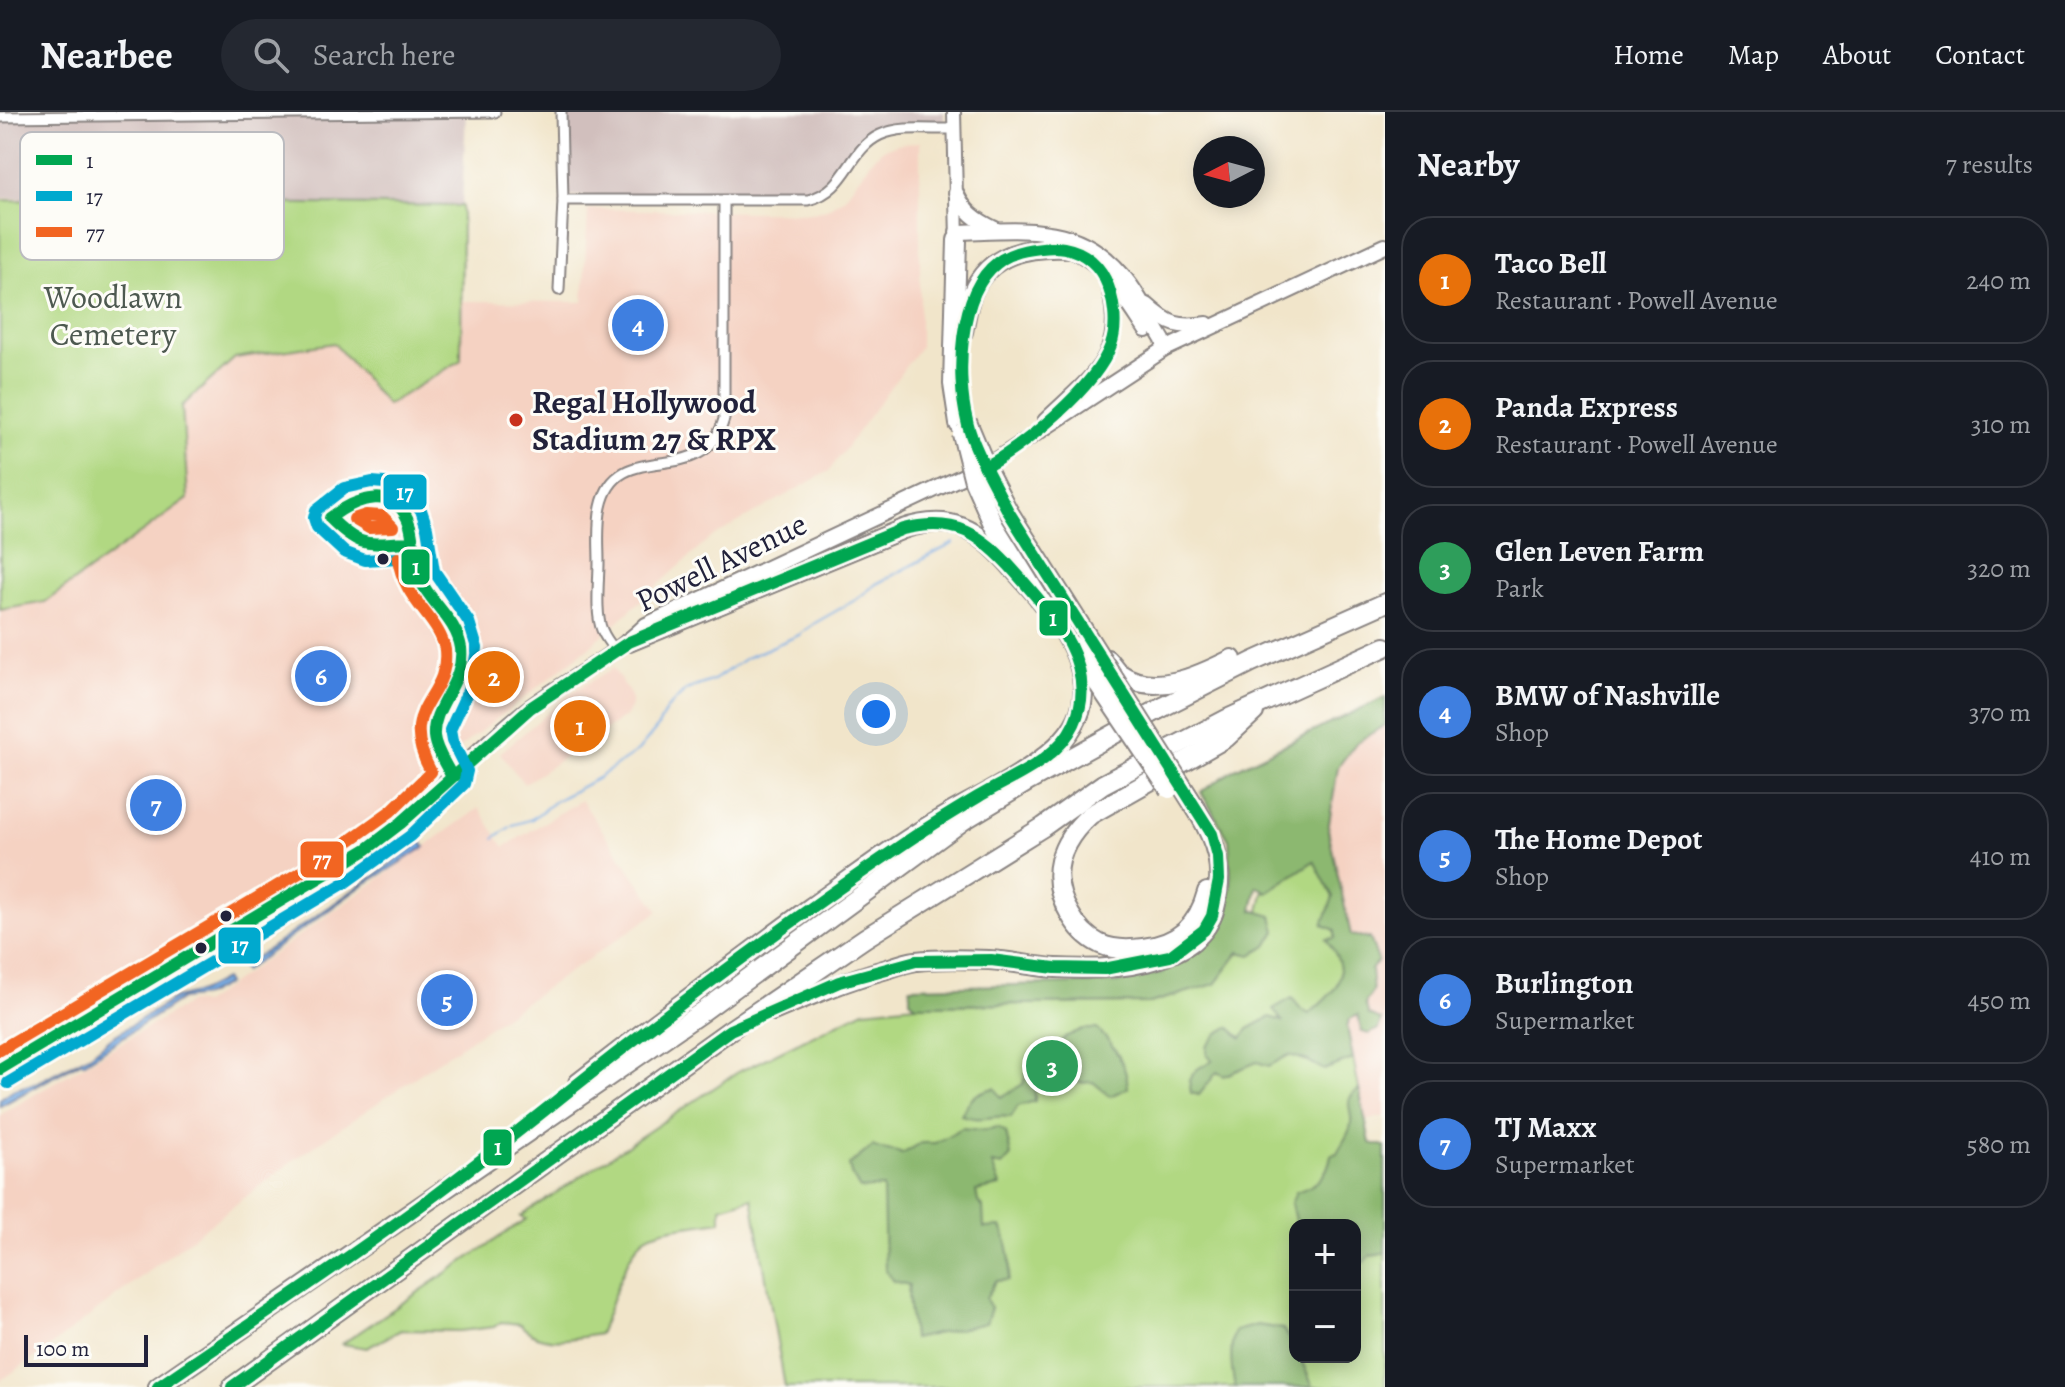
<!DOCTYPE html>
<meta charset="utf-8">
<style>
:root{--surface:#171b24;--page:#242831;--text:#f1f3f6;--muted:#9ea1a6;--line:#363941;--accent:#c8321e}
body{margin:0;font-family:Alegreya,serif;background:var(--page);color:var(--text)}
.controls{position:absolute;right:24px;bottom:24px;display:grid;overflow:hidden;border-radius:16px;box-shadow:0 4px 20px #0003}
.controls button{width:72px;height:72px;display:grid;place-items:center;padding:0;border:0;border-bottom:2px solid var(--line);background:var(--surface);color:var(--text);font:40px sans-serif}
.compass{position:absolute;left:1193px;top:24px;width:72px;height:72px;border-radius:50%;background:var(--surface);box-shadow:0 4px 20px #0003;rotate:264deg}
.scale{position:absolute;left:24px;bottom:20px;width:124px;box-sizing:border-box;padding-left:8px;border:4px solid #22223b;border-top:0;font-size:22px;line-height:28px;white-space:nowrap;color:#22223b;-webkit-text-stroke:6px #fdfcf7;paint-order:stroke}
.you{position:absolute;left:876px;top:602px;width:28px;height:28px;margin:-20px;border:6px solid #fff;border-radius:50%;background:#1a73e8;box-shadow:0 0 0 12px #1a73e833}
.badge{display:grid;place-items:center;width:52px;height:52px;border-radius:50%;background:var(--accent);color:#fff;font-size:26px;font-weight:700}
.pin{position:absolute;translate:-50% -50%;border:4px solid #fff;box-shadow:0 2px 8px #0006}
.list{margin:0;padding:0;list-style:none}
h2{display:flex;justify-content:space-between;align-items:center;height:104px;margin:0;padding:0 32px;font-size:34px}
h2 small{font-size:26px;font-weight:400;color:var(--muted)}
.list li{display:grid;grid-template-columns:52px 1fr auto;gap:24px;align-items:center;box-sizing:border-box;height:128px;margin:0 16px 16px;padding:0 16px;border:2px solid var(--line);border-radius:32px}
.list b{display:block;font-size:30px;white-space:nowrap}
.list p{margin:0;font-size:26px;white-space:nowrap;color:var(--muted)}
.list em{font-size:26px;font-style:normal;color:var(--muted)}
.icon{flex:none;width:44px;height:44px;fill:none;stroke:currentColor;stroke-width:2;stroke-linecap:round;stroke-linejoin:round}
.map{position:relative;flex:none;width:1385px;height:1275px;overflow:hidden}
header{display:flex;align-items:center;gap:48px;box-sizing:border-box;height:112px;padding:0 40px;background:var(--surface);border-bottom:2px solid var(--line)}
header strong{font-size:38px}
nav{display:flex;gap:44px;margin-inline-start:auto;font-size:28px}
.search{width:560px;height:72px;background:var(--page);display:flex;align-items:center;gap:20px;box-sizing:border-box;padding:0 28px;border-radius:44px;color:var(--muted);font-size:30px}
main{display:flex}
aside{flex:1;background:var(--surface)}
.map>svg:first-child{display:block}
</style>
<header>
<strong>Nearbee</strong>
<div class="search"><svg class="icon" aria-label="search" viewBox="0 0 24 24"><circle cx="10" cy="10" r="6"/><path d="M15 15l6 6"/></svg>Search here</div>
<nav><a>Home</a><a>Map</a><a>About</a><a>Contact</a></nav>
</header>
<main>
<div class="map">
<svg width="1385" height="1275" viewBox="0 0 1385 1275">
<rect width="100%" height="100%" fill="#fdfcf7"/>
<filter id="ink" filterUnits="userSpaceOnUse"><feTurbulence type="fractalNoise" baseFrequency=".0125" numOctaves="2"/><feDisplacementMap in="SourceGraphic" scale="16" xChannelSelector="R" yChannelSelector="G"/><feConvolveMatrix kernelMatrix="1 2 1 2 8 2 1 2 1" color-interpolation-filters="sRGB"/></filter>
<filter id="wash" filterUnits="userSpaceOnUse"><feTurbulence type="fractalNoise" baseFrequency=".006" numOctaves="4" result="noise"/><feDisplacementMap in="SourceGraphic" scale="32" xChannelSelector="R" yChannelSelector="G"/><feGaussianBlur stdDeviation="1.8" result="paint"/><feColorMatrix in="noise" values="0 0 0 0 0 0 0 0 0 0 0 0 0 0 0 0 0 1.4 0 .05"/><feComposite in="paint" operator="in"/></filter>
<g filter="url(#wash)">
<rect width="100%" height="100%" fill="#f1e5ca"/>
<!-- built -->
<g fill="#f5d2c2">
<polygon points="920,30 920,235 829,359 712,425 587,537 463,633 347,732 0,940 0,498 45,490 188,387 181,320 182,294 235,246 334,231 461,248 461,189 583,190 588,97 813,101 827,97 845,85 871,49 882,38 897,32"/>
<polygon points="613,556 631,584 631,594 626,604 524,672 500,641 570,582"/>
<polygon points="1385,585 1385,1004 1365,1009 1345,903 1360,872 1308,621"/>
<polygon points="581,688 659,799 295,1047 43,1240 0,1269 0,1003 190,890 203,892 479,696 504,735"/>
</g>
<!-- industrial -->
<g fill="#d1bfbd">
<polygon points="0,0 466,0 462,94 0,86"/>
<polygon points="563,0 944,0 944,9 879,14 866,21 827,67 811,79 775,83 568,84"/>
</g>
<!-- green -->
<g fill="#b1d882" stroke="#6a7d5e" stroke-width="2" fill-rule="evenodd">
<polygon points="0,88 462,94 461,248 387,293 334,231 235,246 182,294 188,387 45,490 0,498"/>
<path d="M1308,621L1360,872L1345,904L1385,1112V1275H785L752,1086L721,1095V1109C701,1113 657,1115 643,1127C625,1143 610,1198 599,1222C572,1227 540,1235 520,1212L501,1210L494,1215L460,1219L401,1218L367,1236L342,1232L526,1107L521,1104L738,960L864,898L916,893L1150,891L1215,872L1254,822L1265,772L1235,657ZM1295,1113H1355V1245H1295Z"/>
</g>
<!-- forest -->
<g fill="#8cb870" stroke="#576d56" stroke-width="2">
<path d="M1385,585V613L1356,631L1338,655L1328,718L1351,823L1370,826L1378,848L1371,858L1373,879L1365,891L1369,903L1381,908L1378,917L1369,922L1362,920L1358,903L1350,907L1347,914L1353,947L1324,958L1308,949L1289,943L1269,954L1257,950L1224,964L1217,960L1199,983L1191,981L1189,968L1196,958L1212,948L1207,943V935L1218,921L1229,915L1242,926L1248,917L1270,905L1282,909L1273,897L1292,886L1301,897L1309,902C1338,877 1353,863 1326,827L1335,826V818L1323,813L1333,785L1314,749L1267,780L1257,774L1252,798L1272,804L1276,819L1267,834L1251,843L1239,840L1215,872L1150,891L916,893L910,888V875L1116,871L1161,861L1203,832L1221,811L1231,774L1229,728L1201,680L1235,657Z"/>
<path d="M1083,917H1097C1114,933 1127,952 1128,976L1110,984L1093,970L1050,973L1035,978V989L1018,994L1011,1005C990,1002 984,1011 961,1003C969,987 977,979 995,976L1001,985L1023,972L1026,961L1056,937L1065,925Z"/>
<path d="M1359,977L1370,1031L1385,1034V1141L1370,1143L1365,1150L1355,1151V1113H1296L1291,1091L1296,1080C1317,1073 1327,1065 1331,1043L1337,1041C1341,1033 1350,1021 1351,1012C1353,995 1341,990 1359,977Z"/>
<path d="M998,1015L1006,1020L1011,1044L1002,1054L992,1052L1000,1074L976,1079L978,1090L983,1095L984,1116L1001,1115C1008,1129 1013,1153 1008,1168L995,1169L986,1187L991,1196L986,1211L913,1227C912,1208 906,1192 909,1173L894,1169L885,1158L883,1075L860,1077L851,1062L849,1053L873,1034C882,1039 892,1037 902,1042L921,1031H935L962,1016L984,1018Z"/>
<path d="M1257,1213L1283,1217L1295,1236V1245H1300L1313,1275H1235C1231,1257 1229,1237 1235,1219Z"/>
</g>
<!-- water -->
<g fill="#77abe4" stroke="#4c6690" stroke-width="2">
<polygon points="422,730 425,735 362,774 244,859 240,854 266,839"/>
<polygon points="224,867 227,872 204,884 181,887 85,950 80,950 0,994 0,987 13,978 36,971 91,942 111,926 175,886 200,880"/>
</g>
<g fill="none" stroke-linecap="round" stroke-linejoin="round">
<!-- stream -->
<polyline stroke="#77abe4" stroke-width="2" points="494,726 513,713 532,707 555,689 598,666 638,639 657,616 666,598 686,578 714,568 746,546 799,523 815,511 857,487 876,472 954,431"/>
</g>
</g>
<g filter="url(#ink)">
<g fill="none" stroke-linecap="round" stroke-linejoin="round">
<!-- minor casing -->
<g stroke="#8a8482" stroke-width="13">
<g id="minor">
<polyline points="0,5 495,0"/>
<path d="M563,88H808C848,78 848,38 880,23C902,13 931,18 955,17"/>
<polyline points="559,178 563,88 561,0"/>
<path d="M615,538C610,532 605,525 602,518C595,502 599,468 599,451C599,433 597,413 601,395C617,321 703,381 724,307V89"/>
</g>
</g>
<!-- tertiary casing -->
<g stroke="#8a8482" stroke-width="16">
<polyline id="tertiary" points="954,0 957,128"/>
</g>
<!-- secondary casing -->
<g stroke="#8a8482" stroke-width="18">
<g id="secondary">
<path d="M956,81C965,100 976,108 995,117"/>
<path d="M957,120C1028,118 1084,108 1131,174C1143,191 1152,210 1163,228L1165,237"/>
<path d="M1061,134C1101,145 1124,185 1146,218"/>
<path d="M1147,193C1169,213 1178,216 1207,212"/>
<path d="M1045,309C1096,260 1130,242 1106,165"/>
<path d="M0,957L367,737C425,695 472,639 530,595C568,567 612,546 646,513L991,351L1165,237L1385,134"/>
</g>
</g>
<!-- motorway casing -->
<g stroke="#8a8482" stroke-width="22">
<g id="motorway">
<polyline points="957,128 953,272 959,312"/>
<path d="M963,220C966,207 967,194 972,182C989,140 1030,134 1070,136"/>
<path d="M1107,547C1111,551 1115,558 1119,561C1154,586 1200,563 1232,547"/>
<path d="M1207,780C1198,814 1178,832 1143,836C1128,838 1113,838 1100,832C1086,825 1077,815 1070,802C1047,764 1060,730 1090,703L1226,626L1254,600"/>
<path d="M773,899C811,883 847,868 887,857C896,854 907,850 916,849C939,846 966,847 989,848C1012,849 1034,855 1056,856C1106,859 1198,856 1215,796C1225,757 1217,731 1197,698"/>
<path d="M578,971C655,911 732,853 810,796C854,765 898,731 945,704C987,679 1073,644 1082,592C1091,537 1042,490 1009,452C978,417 950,401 903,417L629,530"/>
<polyline points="158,1275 702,900 964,708 1029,669 1165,594 1252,550 1385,491"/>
<polyline points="232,1275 730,918 865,826 1043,715 1103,672 1227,607 1385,535"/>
</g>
</g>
<!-- minor -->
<use href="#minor" stroke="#fff" stroke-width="9"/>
<!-- tertiary -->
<use href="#tertiary" stroke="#fff" stroke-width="12"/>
<!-- secondary -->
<use href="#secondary" stroke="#fff" stroke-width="14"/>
<!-- motorway -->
<use href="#motorway" stroke="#fff" stroke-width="18"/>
<!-- motorway-bridge casing -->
<g stroke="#8a8482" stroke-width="22" stroke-linecap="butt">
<g id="motorway-bridge">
<polyline points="967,310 988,360 1008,399 1197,698"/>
<polyline points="962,322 974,369 994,414 1040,488"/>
<polyline points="1072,533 1169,677"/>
</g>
</g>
<!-- motorway-bridge -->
<use href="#motorway-bridge" stroke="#fff" stroke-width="18"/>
<!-- bus-1 casing -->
<g stroke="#fdfcf7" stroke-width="18">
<g id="bus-1">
<path d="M1056,135C1077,136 1095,147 1105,167C1114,185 1118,213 1111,233C1096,275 1024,334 985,355C978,340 970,325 967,309C956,264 958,181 997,151C1013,138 1036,136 1056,135Z"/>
<path d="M412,430C369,431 363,439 330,406C355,386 398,371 410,414C415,432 412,451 420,468C432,492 457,509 461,536C465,571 432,594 434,624C435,637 445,651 451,663"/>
<path d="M0,957L367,737L401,711L530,596L629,530L903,417C956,404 981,422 1015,460C1051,501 1101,554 1074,612C1057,649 1011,665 978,685C951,701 925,717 899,735C807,797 718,863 630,931C564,982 499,1036 431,1086C342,1152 249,1212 158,1275"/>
<polyline points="232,1275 730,918 839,870 916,849 991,848 1055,856 1104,857 1170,844 1204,818 1212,804 1219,768 1218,744 1212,722 1008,399 985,355"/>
</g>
</g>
<!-- bus-2 casing -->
<g stroke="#fdfcf7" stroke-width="18">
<polyline id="bus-2" points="8,971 346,770 410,724 464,672 467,659 452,629 450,618 472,570 477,536 469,510 434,459 427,416 421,398 403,378 384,371 372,370 344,376 316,398 314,406 317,415 344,440 365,448 398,446"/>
</g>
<!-- bus-3 casing -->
<g stroke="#fdfcf7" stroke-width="18">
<g id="bus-3">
<polygon points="366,403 382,404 393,415 369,416 354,407"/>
<path d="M0,938L328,744L391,699L431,660C395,593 450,589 445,538C441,508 403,488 398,446"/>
</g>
</g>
<!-- bus-1 -->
<use href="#bus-1" stroke="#00a651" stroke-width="12"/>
<!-- bus-2 -->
<use href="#bus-2" stroke="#00a9ce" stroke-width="12"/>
<!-- bus-3 -->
<use href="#bus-3" stroke="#f26522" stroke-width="12"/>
</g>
</g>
<!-- markers -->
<circle fill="#c8321e" stroke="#fdfcf7" stroke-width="3" cx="516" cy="308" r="8"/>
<g fill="#22223b" stroke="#fdfcf7" stroke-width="3">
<circle cx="383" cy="447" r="7"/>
<circle cx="226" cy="804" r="7"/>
<circle cx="201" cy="836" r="7"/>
</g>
<g text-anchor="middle" stroke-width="6" stroke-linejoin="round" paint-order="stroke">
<!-- park labels -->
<g font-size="32" fill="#4d5950" stroke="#fdfcf7">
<text x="113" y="196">Woodlawn<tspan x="113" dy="37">Cemetery</tspan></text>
</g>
<!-- poi labels -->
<g font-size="32" font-weight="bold" fill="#22223b" stroke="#fdfcf7" text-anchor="start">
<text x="532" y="301">Regal Hollywood<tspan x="532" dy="37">Stadium 27 &amp; RPX</tspan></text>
</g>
<!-- street labels -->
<g font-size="32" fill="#22223b" stroke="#fdfcf7">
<text transform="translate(721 450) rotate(-26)" y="11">Powell Avenue</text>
</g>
</g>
<!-- legend -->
<rect x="20" y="20" width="264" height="128" rx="12" fill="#fdfcf7" stroke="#bbbbbf" stroke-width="2"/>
<rect x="36" y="43" width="36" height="10" fill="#00a651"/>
<rect x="36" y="79" width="36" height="10" fill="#00a9ce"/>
<rect x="36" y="115" width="36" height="10" fill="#f26522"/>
<g font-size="22" fill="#22223b">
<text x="86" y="56">1</text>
<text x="86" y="92">17</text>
<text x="86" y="128">77</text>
</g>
<g stroke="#fdfcf7" stroke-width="3">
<rect x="382" y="361" width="46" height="38" rx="8" fill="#00a9ce"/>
<rect x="400" y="436" width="31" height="38" rx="8" fill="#00a651"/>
<rect x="1038" y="487" width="31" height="38" rx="8" fill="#00a651"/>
<rect x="299" y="728" width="46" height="39" rx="8" fill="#f26522"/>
<rect x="217" y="814" width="45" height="39" rx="8" fill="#00a9ce"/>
<rect x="482" y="1016" width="31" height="39" rx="8" fill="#00a651"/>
</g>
<g font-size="22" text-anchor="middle" font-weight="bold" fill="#fff">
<text x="405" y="388">17</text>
<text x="416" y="463">1</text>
<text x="1053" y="514">1</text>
<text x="322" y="755">77</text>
<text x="240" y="841">17</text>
<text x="498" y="1043">1</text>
</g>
</svg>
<div class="controls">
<button>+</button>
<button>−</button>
</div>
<svg class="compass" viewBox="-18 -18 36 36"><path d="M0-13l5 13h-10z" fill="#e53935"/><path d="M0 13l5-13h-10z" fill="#9ea1a6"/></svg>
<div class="scale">100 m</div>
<div class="you"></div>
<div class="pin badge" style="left:580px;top:614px;background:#e8710a">1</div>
<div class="pin badge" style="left:494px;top:565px;background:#e8710a">2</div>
<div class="pin badge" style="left:1052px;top:954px;background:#2e9e5b">3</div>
<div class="pin badge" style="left:638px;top:213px;background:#3f7fe0">4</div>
<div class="pin badge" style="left:447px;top:888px;background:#3f7fe0">5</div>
<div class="pin badge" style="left:321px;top:564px;background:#3f7fe0">6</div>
<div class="pin badge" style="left:156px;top:693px;background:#3f7fe0">7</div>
</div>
<aside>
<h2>Nearby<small>7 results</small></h2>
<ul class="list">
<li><span class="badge" style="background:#e8710a">1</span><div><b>Taco Bell</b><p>Restaurant · Powell Avenue</p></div><em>240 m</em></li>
<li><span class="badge" style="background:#e8710a">2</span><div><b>Panda Express</b><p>Restaurant · Powell Avenue</p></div><em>310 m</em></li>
<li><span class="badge" style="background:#2e9e5b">3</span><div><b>Glen Leven Farm</b><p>Park</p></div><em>320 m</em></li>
<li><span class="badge" style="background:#3f7fe0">4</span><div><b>BMW of Nashville</b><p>Shop</p></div><em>370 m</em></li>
<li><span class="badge" style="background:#3f7fe0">5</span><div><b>The Home Depot</b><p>Shop</p></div><em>410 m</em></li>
<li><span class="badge" style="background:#3f7fe0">6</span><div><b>Burlington</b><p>Supermarket</p></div><em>450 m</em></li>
<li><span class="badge" style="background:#3f7fe0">7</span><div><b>TJ Maxx</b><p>Supermarket</p></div><em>580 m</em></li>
</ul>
</aside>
</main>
